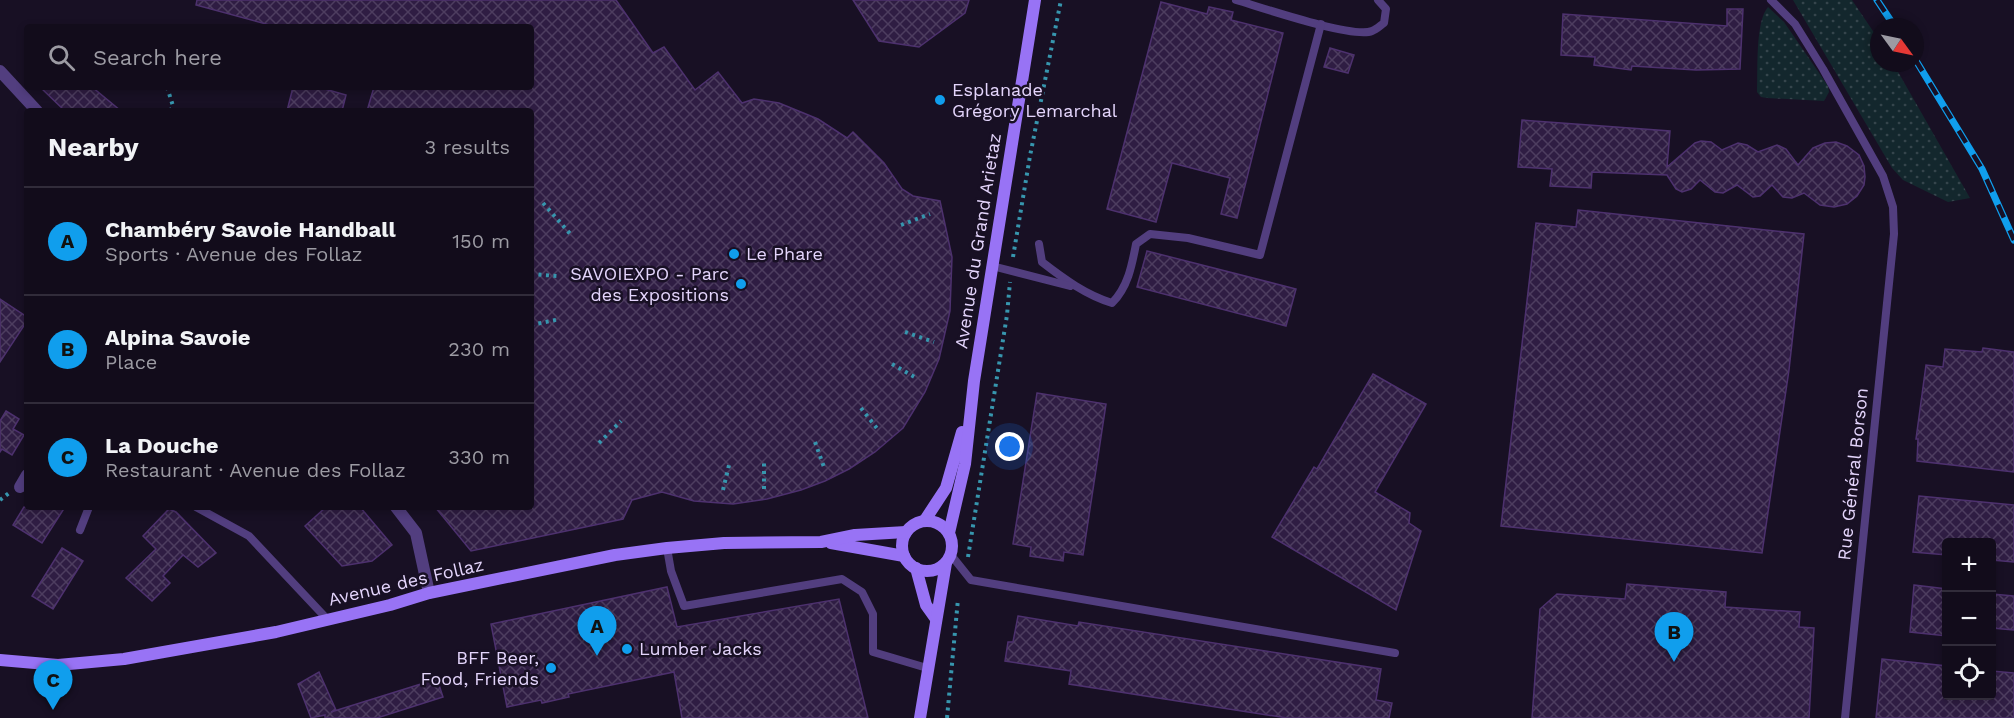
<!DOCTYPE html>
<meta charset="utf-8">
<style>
:root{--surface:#120c1b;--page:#1b1524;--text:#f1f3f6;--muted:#9c9ba3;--line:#312c3a;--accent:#109eed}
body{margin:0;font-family:"Work Sans",sans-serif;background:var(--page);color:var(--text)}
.controls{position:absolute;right:18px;bottom:18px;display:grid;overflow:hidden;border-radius:6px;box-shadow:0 3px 9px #0003}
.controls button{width:54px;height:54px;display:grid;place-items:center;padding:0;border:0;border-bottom:2px solid var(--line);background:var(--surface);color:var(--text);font:30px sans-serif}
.compass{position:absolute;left:1870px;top:18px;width:54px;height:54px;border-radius:50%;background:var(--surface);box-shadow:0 3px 9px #0003;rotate:123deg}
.you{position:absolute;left:1010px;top:447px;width:21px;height:21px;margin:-15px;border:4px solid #fff;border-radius:50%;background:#1a73e8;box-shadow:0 0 0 9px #1a73e833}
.badge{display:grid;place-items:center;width:39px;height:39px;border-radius:50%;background:var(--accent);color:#111;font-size:20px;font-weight:700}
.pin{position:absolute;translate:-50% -50px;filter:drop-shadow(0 2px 3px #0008)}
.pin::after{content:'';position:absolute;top:32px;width:21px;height:18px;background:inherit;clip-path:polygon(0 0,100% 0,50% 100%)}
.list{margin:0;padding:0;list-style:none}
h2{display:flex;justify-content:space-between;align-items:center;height:78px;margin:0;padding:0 24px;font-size:26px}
h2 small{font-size:20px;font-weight:400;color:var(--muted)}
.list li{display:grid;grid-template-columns:39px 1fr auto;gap:18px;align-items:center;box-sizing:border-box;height:108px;padding:0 24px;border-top:2px solid var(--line)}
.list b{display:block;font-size:22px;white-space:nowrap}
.list p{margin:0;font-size:20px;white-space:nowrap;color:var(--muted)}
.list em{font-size:20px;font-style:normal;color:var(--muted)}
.icon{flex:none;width:33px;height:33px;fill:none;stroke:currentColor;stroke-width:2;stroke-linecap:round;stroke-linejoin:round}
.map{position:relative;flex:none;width:2014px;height:718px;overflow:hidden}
.search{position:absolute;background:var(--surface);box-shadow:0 3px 9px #0003;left:24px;top:24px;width:510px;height:66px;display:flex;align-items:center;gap:15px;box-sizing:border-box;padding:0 21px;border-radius:6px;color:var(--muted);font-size:22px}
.panel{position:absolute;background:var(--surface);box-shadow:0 3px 9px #0003;left:24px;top:108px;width:510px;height:402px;border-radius:6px}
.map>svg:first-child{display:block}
</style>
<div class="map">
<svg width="2014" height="718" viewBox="0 0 2014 718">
<defs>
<pattern id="green-dots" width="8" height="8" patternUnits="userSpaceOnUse" patternTransform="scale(1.5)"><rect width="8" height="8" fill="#13272d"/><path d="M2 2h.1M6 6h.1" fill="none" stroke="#35454c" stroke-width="1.8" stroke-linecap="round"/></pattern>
<pattern id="building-cross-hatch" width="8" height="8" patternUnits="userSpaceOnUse" patternTransform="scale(1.5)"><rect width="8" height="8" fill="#2f1d43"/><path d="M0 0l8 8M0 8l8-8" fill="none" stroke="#4d3d5f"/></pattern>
</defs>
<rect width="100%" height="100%" fill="#181024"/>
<!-- green -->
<g fill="url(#green-dots)">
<polygon points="1793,0 1852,0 1879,40 1879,63 1893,63 1970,198 1948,202 1903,180 1892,168"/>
<path d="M1768,7L1784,22L1828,86L1829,92L1824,101L1767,98L1761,97L1757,92C1758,71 1755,22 1768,7Z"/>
</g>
<!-- building -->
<g fill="url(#building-cross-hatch)" stroke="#4d316e" stroke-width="1.5">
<polygon points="197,0 616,0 653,53 664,47 695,90 718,72 742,103 754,99 779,103 818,119 847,138 853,132 884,163 902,189 913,196 940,201 952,257 950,311 939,359 925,392 903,428 875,452 849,469 825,481 801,490 767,499 733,504 694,501 662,492 632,500 623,519 471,551 435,507 531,507 531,111 367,111 374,87 531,87 531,27 277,27 196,5"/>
<polygon points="853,0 969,0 965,13 919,47 879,41"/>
<polygon points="1161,2 1207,14 1209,7 1233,12 1231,20 1283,33 1237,218 1221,214 1230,178 1172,163 1156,222 1107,209"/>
<polygon points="1727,9 1743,9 1740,69 1696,70 1632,66 1631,70 1594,65 1595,57 1561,55 1563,14 1727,26"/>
<polygon points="1330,48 1354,55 1348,73 1324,67"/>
<polygon points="40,87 92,87 121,111 65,111"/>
<polygon points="293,87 318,87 346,95 342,111 287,111"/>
<polygon points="1522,120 1670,131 1667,167 1695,143 1701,141 1711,142 1722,150 1738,143 1747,145 1758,152 1777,145 1786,149 1798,165 1813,148 1825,143 1836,142 1847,146 1859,155 1864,166 1865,177 1864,185 1857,196 1847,204 1834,207 1820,205 1804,193 1792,198 1783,197 1772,185 1760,196 1753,197 1737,185 1723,193 1715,192 1700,180 1691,189 1682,192 1676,189 1667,175 1592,172 1591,188 1550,186 1552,169 1518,167"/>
<polygon points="1578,210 1804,234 1789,370 1762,553 1501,526 1536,223 1576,227"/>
<polygon points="1147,251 1296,289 1286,326 1137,287"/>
<polygon points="0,299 27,317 27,321 0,362"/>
<polygon points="1983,348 2014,352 2014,472 1917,461 1918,439 1916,439 1926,365 1943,367 1945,349 1982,352"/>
<polygon points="1373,374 1426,404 1375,492 1410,513 1409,523 1421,531 1396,610 1272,537 1314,467 1317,469"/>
<polygon points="1037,393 1106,404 1083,555 1064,552 1063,561 1030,556 1031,547 1013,544"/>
<polygon points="6,411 19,419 13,429 24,435 12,455 2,449 0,452 0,421"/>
<polygon points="1919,496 2014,505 2014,562 1992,560 1992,543 1947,543 1947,555 1913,552"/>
<polygon points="24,507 65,507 42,543 13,525"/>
<polygon points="326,507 360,507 392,545 372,561 342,566 305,526"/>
<polygon points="169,509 176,512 216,553 198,567 183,555 163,576 170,583 152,601 126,578 156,549 143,536"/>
<polygon points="62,548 83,561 53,609 32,596"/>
<polygon points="1627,584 1726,592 1725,607 1800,612 1799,627 1814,628 1809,718 1532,718 1540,609 1557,594 1625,599"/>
<polygon points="1914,585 1947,589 1947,636 1910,632"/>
<polygon points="667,587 677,627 839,599 868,718 682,718 674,672 568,694 569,697 542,703 541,700 507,707 491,624"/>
<polygon points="1992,594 2014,596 2014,630 1992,628"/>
<polygon points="1018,616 1078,626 1079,622 1381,669 1376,700 1392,703 1389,718 1287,718 1069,684 1071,671 1005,661 1008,642 1013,642"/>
<polygon points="1882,659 1947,666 1947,696 1992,696 1992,671 2014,673 2014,718 1876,718"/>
<polygon points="319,672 336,710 331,712 437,679 443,697 377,718 325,718 325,715 311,718 298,684"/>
</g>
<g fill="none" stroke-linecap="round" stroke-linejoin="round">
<!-- path -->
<g stroke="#3796ae" stroke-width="4" stroke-dasharray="3 4.5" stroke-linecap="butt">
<polyline points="167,87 173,106 170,111"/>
<polyline points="543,203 572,236"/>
<polyline points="901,225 930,214"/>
<polyline points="1013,257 1030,156 1061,0"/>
<polyline points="531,274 557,276"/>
<polyline points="531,325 560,319"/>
<polyline points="905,332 934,342"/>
<polyline points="892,364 918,379"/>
<polyline points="861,408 879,431"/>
<polyline points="815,442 825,470"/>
<polyline points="599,443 621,421"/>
<polyline points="764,489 764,459"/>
<polyline points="723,490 730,461"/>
<polyline points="0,500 9,493"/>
<polyline points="968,557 1007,315 1010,282"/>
<polyline points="947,718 958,599"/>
</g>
<!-- lane -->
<g stroke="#523e7f" stroke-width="8">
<path d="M1236,0C1260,7 1353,39 1372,31C1376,30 1381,25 1384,23L1386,9L1378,0"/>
<polyline points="1771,0 1795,24 1823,69 1883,176 1893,207 1894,234 1845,718"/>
<path d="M1039,244L1042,262C1064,279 1086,295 1112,303C1128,287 1132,265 1136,244L1150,234L1188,238L1260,255L1321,24"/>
<polyline points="992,266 1070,286"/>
<polyline points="196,507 249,536 327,619"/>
<polyline points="80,530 89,507"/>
<polyline points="667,548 671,571 684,606 842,579 862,592 873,614 873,652 927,668"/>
<polyline points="951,555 971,580 1395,653"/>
</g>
<!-- street -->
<g stroke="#523e7f" stroke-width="12">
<polyline points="0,71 37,111"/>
<polyline points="20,487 27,475"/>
<polyline points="396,507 416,533 429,593"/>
</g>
<!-- secondary -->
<g stroke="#9873f5" stroke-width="12">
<polyline points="925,520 946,488 962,432"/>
<circle cx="927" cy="546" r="25"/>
<polyline points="949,533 965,464 974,381 1035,0"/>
<polyline points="831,543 904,556"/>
<polyline points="916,568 926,605 936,619"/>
<polyline points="0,660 58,665 124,659 276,632 390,605 429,593 615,555 667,548 724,543 821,542 855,535 906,532"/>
<polyline points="920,718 946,563"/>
</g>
<!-- rail casing -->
<g stroke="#109eed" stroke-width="7">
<g id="rail">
<polyline points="1877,0 1895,27"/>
<polyline points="1915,59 1982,169 2014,240"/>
</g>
</g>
<!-- rail -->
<use href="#rail" stroke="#181024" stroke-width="4.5" stroke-dasharray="14" stroke-linecap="butt"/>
</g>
<!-- markers -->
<g fill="#109eed" stroke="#181024" stroke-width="2">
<circle cx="940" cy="100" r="6"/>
<circle cx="734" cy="254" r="6"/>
<circle cx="741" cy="284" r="6"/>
<circle cx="627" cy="649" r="6"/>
<circle cx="551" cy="668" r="6"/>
</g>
<g text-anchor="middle" stroke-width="5" stroke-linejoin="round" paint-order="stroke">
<!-- poi labels -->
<g font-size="18" fill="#e4d5fc" stroke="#181024" text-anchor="start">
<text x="952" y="96">Esplanade<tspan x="952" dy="21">Grégory Lemarchal</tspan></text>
<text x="746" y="260">Le Phare</text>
<text x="729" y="280" text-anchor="end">SAVOIEXPO - Parc<tspan x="729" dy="21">des Expositions</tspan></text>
<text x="639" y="655">Lumber Jacks</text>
<text x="539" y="664" text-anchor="end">BFF Beer,<tspan x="539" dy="21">Food, Friends</tspan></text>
</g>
<!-- street labels -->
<g font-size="18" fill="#e4d5fc" stroke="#181024">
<text transform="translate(978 241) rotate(-81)" y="6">Avenue du Grand Arietaz</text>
<text transform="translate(1853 474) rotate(-84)" y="6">Rue Général Borson</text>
<text transform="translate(406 582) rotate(-13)" y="6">Avenue des Follaz</text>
</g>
</g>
</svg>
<div class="controls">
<button>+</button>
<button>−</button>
<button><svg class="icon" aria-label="locate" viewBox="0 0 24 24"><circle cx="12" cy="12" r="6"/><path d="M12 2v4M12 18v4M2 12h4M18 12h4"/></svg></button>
</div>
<svg class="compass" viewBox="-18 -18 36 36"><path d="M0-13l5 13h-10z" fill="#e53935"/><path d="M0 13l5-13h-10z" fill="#9c9ba3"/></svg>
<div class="you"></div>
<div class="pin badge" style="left:597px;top:656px">A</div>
<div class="pin badge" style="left:1674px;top:662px">B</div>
<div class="pin badge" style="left:53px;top:710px">C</div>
<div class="search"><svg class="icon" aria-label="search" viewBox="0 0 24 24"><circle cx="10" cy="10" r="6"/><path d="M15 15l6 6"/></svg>Search here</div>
<section class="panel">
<h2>Nearby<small>3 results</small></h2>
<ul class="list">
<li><span class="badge">A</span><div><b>Chambéry Savoie Handball</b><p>Sports · Avenue des Follaz</p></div><em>150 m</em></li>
<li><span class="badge">B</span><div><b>Alpina Savoie</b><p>Place</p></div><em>230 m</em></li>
<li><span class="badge">C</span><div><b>La Douche</b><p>Restaurant · Avenue des Follaz</p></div><em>330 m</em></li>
</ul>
</section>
</div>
